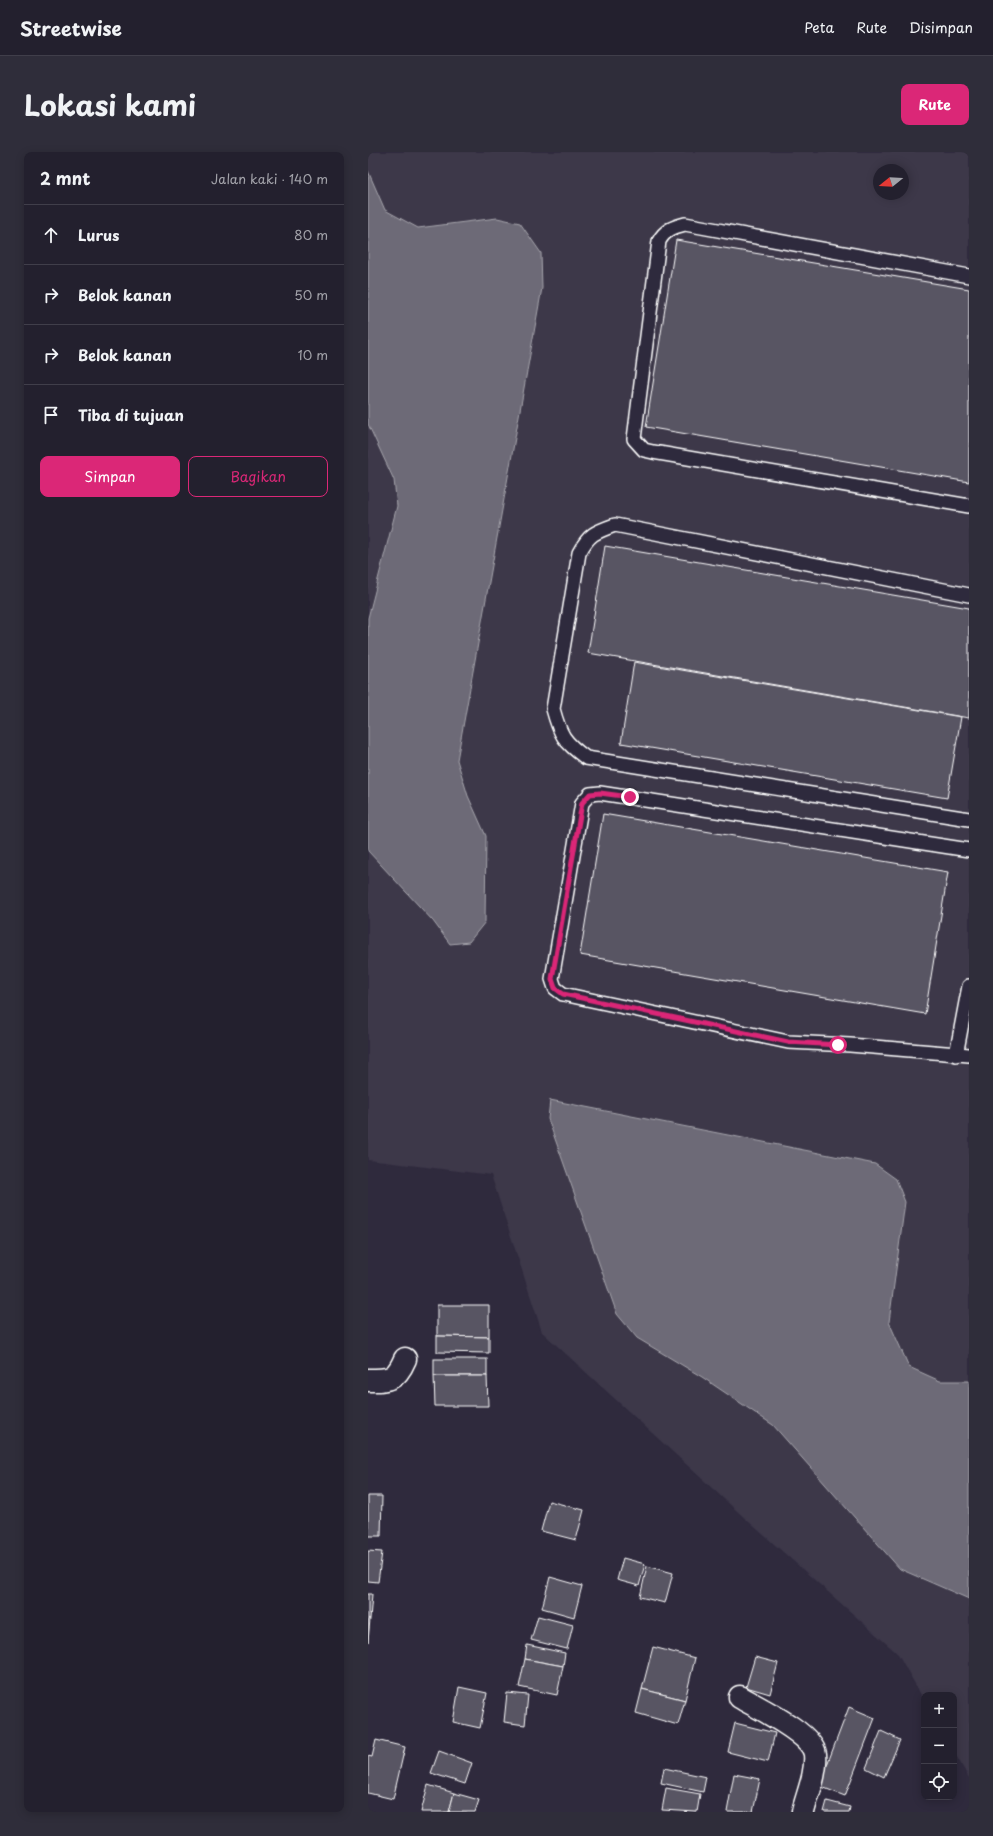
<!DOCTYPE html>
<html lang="id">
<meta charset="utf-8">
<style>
:root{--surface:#23202e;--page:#2f2d3a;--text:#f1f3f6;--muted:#a3a3aa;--line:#403e4a;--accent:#db2777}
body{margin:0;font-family:"Playpen Sans",sans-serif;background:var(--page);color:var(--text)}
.controls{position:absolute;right:12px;bottom:12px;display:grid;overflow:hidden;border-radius:8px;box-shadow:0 2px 10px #0003}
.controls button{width:36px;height:36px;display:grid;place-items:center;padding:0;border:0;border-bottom:1px solid var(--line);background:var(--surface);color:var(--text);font:20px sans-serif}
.compass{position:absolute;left:505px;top:12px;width:36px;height:36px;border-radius:50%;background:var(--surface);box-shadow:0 2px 10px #0003;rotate:252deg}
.stop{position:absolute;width:12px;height:12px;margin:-9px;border:3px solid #db2777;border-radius:50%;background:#fff}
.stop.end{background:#db2777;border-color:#fff;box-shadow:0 1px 4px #0008}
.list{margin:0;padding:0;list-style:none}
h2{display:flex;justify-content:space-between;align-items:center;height:52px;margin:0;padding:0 16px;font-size:17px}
h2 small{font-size:13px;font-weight:400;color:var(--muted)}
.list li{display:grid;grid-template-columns:26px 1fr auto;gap:12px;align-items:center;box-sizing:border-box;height:60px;padding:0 16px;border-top:1px solid var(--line)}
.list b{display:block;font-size:15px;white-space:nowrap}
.list em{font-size:13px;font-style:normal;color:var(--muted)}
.actions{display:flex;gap:8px;padding:12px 16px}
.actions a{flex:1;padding:9px 0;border:1px solid var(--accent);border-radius:8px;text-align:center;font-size:14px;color:var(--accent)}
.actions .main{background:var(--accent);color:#fff}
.icon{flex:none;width:22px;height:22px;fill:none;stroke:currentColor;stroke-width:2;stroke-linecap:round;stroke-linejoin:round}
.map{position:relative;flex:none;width:601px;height:1660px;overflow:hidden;border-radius:8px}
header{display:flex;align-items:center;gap:24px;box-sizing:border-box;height:56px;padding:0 20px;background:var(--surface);border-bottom:1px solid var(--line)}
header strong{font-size:19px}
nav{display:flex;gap:22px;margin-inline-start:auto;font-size:14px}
.intro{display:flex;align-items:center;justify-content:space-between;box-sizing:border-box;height:96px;padding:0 24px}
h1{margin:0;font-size:28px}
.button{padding:10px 18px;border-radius:8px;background:var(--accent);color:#fff;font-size:14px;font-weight:700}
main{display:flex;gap:24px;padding:0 24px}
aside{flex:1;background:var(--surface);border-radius:8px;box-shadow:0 2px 10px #0003}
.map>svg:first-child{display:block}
</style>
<header>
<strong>Streetwise</strong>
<nav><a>Peta</a><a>Rute</a><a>Disimpan</a></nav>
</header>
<div class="intro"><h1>Lokasi kami</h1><a class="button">Rute</a></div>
<main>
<aside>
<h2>2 mnt<small>Jalan kaki · 140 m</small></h2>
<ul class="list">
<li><svg class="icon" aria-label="ahead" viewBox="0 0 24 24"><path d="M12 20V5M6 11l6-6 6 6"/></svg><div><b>Lurus</b></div><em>80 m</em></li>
<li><svg class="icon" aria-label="right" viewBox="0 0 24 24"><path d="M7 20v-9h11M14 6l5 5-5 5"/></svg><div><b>Belok kanan</b></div><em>50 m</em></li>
<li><svg class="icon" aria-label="right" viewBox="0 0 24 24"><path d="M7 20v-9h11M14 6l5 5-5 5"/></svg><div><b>Belok kanan</b></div><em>10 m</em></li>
<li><svg class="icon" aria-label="arrive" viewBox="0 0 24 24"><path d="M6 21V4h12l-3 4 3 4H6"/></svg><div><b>Tiba di tujuan</b></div></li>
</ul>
<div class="actions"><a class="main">Simpan</a><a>Bagikan</a></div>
</aside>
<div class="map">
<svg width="601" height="1660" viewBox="0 0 601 1660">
<rect width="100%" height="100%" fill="#2f2a3d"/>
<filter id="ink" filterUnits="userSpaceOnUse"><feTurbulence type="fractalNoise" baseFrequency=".025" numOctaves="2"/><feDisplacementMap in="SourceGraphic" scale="8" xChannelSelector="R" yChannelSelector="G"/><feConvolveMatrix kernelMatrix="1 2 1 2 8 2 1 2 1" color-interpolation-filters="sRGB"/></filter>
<g filter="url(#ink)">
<!-- built -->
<path fill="#3c3749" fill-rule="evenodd" d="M0,0H601V1626L586,1600V1543H556V1548L530,1502L381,1370L174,1180L123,1023L0,1008ZM511,18H535V42H511Z"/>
<!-- water -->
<g fill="#6d6a77" stroke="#a7a6ad">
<polygon points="0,19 17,58 50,76 129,66 152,71 173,101 174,136 89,608 100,644 118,684 117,770 101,790 82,792 65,769 0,699 0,466 29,354 26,328 0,272"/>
<polygon points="182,948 507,1012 528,1027 537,1050 521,1170 541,1215 572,1229 601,1229 601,1447 532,1417 405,1273 334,1225 269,1186 249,1162 180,967"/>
</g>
<!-- building -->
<g fill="#595564" stroke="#fff">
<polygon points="308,88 601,137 601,330 278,275"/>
<polygon points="237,394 601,456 601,566 220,501"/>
<polygon points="266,510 593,565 579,646 253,591"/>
<polygon points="235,662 580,720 557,862 212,803"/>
<polygon points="69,1153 121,1153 121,1185 69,1184"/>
<polygon points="69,1184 121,1185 121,1201 69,1200"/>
<rect x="66" y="1207" width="53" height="17"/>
<polygon points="66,1224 119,1224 120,1254 67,1254"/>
<polygon points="0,1344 14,1344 13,1384 0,1384"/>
<polygon points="181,1349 216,1358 208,1388 173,1379"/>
<polygon points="0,1399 14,1400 10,1430 0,1429"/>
<polygon points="255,1406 277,1412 271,1434 249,1428"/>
<polygon points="279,1414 305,1421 297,1451 272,1445"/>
<polygon points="182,1425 214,1434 206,1465 174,1456"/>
<polygon points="0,1442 4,1442 2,1467 0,1467"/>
<polygon points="170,1464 205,1473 199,1497 163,1488"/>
<polygon points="0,1467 2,1467 0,1490"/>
<polygon points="159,1493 197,1501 195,1514 157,1507"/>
<polygon points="285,1495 327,1506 317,1548 274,1537"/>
<polygon points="387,1505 410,1511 402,1542 378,1535"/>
<polygon points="157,1507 195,1514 189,1543 151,1535"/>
<polygon points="91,1535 119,1541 112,1576 85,1570"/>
<polygon points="274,1537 317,1548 310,1573 268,1561"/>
<polygon points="139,1541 160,1543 157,1573 136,1570"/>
<polygon points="481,1555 507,1566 477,1644 451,1634"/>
<polygon points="367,1571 407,1581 400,1610 360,1600"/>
<polygon points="513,1579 532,1588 516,1625 498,1616"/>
<polygon points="8,1588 37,1595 25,1647 0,1641 0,1604 4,1605"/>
<polygon points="71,1599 104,1611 97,1632 63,1621"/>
<polygon points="296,1616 338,1625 335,1640 293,1631"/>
<polygon points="366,1622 392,1627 385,1660 359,1660"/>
<polygon points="60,1633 86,1641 81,1660 53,1660"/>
<polygon points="298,1636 332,1642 329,1660 294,1658"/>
<polygon points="86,1641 111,1648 107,1660 81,1660"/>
<polygon points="459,1649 482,1655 481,1660 456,1660"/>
</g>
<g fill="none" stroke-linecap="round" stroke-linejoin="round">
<!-- lane casing -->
<g stroke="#fff" stroke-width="16">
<g id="lane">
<path d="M601,124L317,72C305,75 297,78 291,89L266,287L276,298L285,300L601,354"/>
<path d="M601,443L247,373C227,380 221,382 211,401L185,557C192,583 196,590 218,606L601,667"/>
<polyline points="601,698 232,641 222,642 214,651 184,827 187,836 195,842 420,890 482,893 601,903"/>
<polyline points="588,903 601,834"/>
</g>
</g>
<!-- street casing -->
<g stroke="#fff" stroke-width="25">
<g id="street">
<path d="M0,1228C22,1228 28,1228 37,1207"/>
<path d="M372,1545C390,1556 444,1581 447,1602C449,1621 439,1643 435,1660"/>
</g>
</g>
<!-- lane -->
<use href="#lane" stroke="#2f2a3d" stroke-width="13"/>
<!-- street -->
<use href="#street" stroke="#2f2a3d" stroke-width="22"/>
</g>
</g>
<g fill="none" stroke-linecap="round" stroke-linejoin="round" filter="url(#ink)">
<!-- route -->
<polyline stroke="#db2777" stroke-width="5" points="262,645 232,641 222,642 214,651 184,827 187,836 195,842 420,890 470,893"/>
</g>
</svg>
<div class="controls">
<button>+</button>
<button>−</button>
<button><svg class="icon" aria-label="locate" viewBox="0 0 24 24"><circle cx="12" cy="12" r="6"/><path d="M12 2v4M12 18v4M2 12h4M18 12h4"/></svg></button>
</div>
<svg class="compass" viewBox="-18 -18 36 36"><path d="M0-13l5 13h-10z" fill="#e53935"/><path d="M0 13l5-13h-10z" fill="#a3a3aa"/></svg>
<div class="stop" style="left:470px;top:893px"></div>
<div class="stop end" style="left:262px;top:645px"></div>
</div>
</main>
